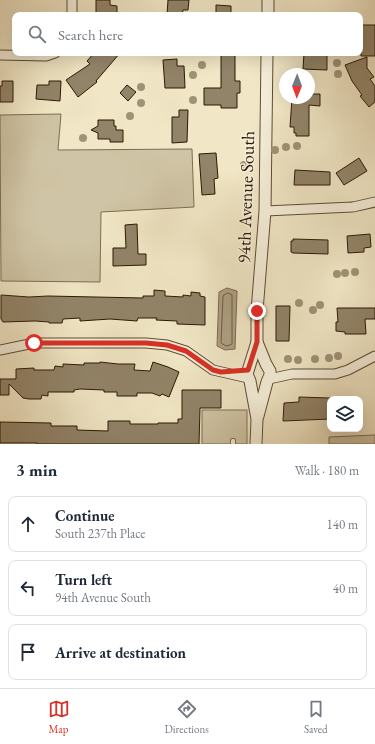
<!DOCTYPE html>
<meta charset="utf-8">
<style>
:root{--surface:#fff;--page:#f6f6f7;--text:#1f2937;--muted:#747a83;--line:#e0e1e3;--accent:#d93025}
body{margin:0;font-family:"EB Garamond",serif;background:var(--page);color:var(--text)}
.controls{position:absolute;right:12px;bottom:12px;display:grid;overflow:hidden;border-radius:8px;box-shadow:0 4px 16px #0002}
.controls button{width:36px;height:36px;display:grid;place-items:center;padding:0;border:0;border-bottom:1px solid var(--line);background:var(--surface);color:var(--text);font:20px sans-serif}
.compass{position:absolute;left:279px;top:68px;width:36px;height:36px;border-radius:50%;background:var(--surface);box-shadow:0 4px 16px #0002;rotate:181deg}
.stop{position:absolute;width:12px;height:12px;margin:-9px;border:3px solid #d93025;border-radius:50%;background:#fff}
.stop.end{background:#d93025;border-color:#fff;box-shadow:0 1px 4px #0008}
.list{margin:0;padding:0;list-style:none}
h2{display:flex;justify-content:space-between;align-items:center;height:52px;margin:0;padding:0 16px;font-size:17px}
h2 small{font-size:13px;font-weight:400;color:var(--muted)}
.list li{display:grid;grid-template-columns:26px 1fr auto;gap:12px;align-items:center;box-sizing:border-box;height:56px;margin:0 8px 8px;padding:0 8px;border:1px solid var(--line);border-radius:8px}
.list b{display:block;font-size:15px;white-space:nowrap}
.list p{margin:0;font-size:13px;white-space:nowrap;color:var(--muted)}
.list em{font-size:13px;font-style:normal;color:var(--muted)}
.icon{flex:none;width:22px;height:22px;fill:none;stroke:currentColor;stroke-width:2;stroke-linecap:round;stroke-linejoin:round}
.map{position:relative;flex:none;width:375px;height:444px;overflow:hidden}
.search{position:absolute;background:var(--surface);box-shadow:0 4px 16px #0002;left:12px;right:12px;top:12px;height:44px;display:flex;align-items:center;gap:10px;box-sizing:border-box;padding:0 14px;border-radius:8px;color:var(--muted);font-size:15px}
.sheet{height:244px;background:var(--surface)}
nav{display:flex;justify-content:space-around;align-items:center;box-sizing:border-box;height:56px;border-top:1px solid var(--line);background:var(--surface);font-size:11px;color:var(--muted)}
nav a{display:grid;justify-items:center;gap:2px}
nav .on{color:var(--accent)}
.map>svg:first-child{display:block}
</style>
<div class="map">
<svg width="375" height="444" viewBox="0 0 375 444">
<rect width="100%" height="100%" fill="#f1e7c6"/>
<filter id="stains"><feTurbulence type="fractalNoise" baseFrequency=".005" numOctaves="4"/><feColorMatrix values="0 0 0 0 .2 0 0 0 0 .09 0 0 0 0 .02 0 0 0 .5 -.17"/></filter>
<radialGradient id="worn" r=".72"><stop offset=".6" stop-color="#630" stop-opacity="0"/><stop offset="1" stop-color="#630" stop-opacity=".3"/></radialGradient>
<!-- green -->
<g fill="#cfc4a5" stroke="#7d6e54">
<polygon points="61,114 58,150 192,149 194,207 101,212 100,282 1,281 0,115"/>
<rect x="202" y="410" width="45" height="34"/>
<polygon points="375,435 375,444 329,444 329,437"/>
</g>
<!-- water -->
<polygon fill="#aea184" stroke="#7a6b51" points="227,288 237,291 235,349 225,350 217,346 219,292"/>
<g fill="none" stroke-linecap="round" stroke-linejoin="round">
<!-- shore -->
<polygon stroke="#6c5d44" stroke-width="1" points="228,293 232,295 232,344 230,345 226,346 221,343 223,296"/>
</g>
<!-- building -->
<g fill="#928469" stroke="#2b1904">
<polygon points="96,0 110,0 110,5 117,6 117,15 96,15"/>
<polygon points="168,0 189,0 188,10 183,10 182,15 167,15"/>
<polygon points="216,5 231,6 231,15 216,15"/>
<polygon points="360,25 375,25 375,56 361,56"/>
<polygon points="94,53 120,53 96,81 97,82 78,97 66,80 90,64 87,61"/>
<polygon points="221,53 235,53 235,81 240,81 240,93 237,93 237,108 221,108 221,105 204,105 204,88 221,88"/>
<polygon points="304,53 327,53 327,70 303,69"/>
<polygon points="367,57 367,68 374,77 370,79 375,86 375,102 369,107 360,96 362,95 352,81 345,65"/>
<polygon points="177,59 177,66 184,66 185,88 165,88 163,60"/>
<polygon points="2,81 13,81 13,102 0,102 0,86 2,86"/>
<polygon points="49,81 61,81 60,101 36,99 37,85 49,85"/>
<polygon points="127,85 136,92 128,101 120,93"/>
<polygon points="309,94 320,94 320,106 309,105 309,136 296,136 296,133 294,133 294,127 290,127 292,98 309,98"/>
<polygon points="179,110 188,110 187,142 172,143 172,117 179,117"/>
<polygon points="98,120 114,120 114,126 116,126 116,130 123,130 123,142 110,142 110,139 98,139 98,133 91,130 98,126"/>
<polygon points="216,153 218,178 214,179 215,194 202,195 199,154"/>
<polygon points="359,158 367,171 344,185 336,173"/>
<polygon points="295,170 330,172 330,185 294,185"/>
<polygon points="137,224 138,254 146,254 146,265 113,266 113,248 126,248 125,225"/>
<polygon points="370,234 371,247 364,248 364,252 348,253 347,236"/>
<polygon points="293,239 328,240 328,254 293,253 291,252 291,241 293,241"/>
<polygon points="154,290 165,291 165,296 183,297 183,295 191,296 191,292 200,293 200,296 205,297 205,325 177,324 177,321 156,320 157,318 138,318 137,321 110,319 80,321 80,318 63,319 62,323 49,323 49,322 35,321 3,322 1,319 1,295 29,297 48,296 143,298 143,296 154,296"/>
<polygon points="276,306 290,306 289,341 276,341"/>
<polygon points="337,308 375,308 375,319 365,319 366,334 345,334 345,332 336,331 336,322 338,322"/>
<polygon points="100,362 118,364 135,364 134,370 150,371 153,362 168,367 179,372 169,397 162,394 160,396 152,393 137,393 137,396 117,396 117,392 104,392 104,390 80,389 74,390 74,392 48,392 48,396 42,395 41,399 29,399 23,398 9,384 9,395 0,395 0,379 16,379 16,369 34,368 34,370 54,370 55,366 63,367 63,364 84,365 84,363 100,363"/>
<polygon points="182,390 221,390 221,408 200,408 199,444 37,444 37,443 0,443 0,422 51,423 51,426 77,426 77,430 108,431 108,421 130,421 130,424 158,424 158,423 178,423 178,419 182,419"/>
<polygon points="299,397 330,398 330,419 283,421 284,403 299,402"/>
</g>
<g fill="none" stroke-linecap="round" stroke-linejoin="round">
<!-- service casing -->
<g stroke="#5c4c34" stroke-width="6">
<polyline id="service" points="233,444 233,441"/>
</g>
<!-- minor casing -->
<g stroke="#5c4c34" stroke-width="11">
<g id="minor">
<polyline points="72,15 72,0"/>
<polyline points="0,55 46,56 55,53"/>
<polyline points="265,211 353,207 375,202"/>
<polyline points="0,350 34,343 146,343 167,345 186,351 213,370 248,378"/>
<polyline points="269,379 292,374 335,374 348,370 375,356"/>
</g>
</g>
<!-- tertiary casing -->
<g stroke="#5c4c34" stroke-width="13">
<g id="tertiary">
<polyline points="268,15 268,0"/>
<polyline points="257,342 266,364 270,371 270,375 267,382 258,416"/>
<polyline points="256,444 257,419 250,381 247,374 257,342 257,311 265,211 267,53"/>
</g>
</g>
<!-- service -->
<use href="#service" stroke="#f6efda" stroke-width="4.5"/>
<!-- minor -->
<use href="#minor" stroke="#f6efda" stroke-width="9"/>
<!-- tertiary -->
<use href="#tertiary" stroke="#f6efda" stroke-width="11"/>
</g>
<!-- trees -->
<g fill="#9f9276">
<circle cx="337" cy="63" r="4"/>
<circle cx="202" cy="65" r="4"/>
<circle cx="338" cy="74" r="4"/>
<circle cx="193" cy="75" r="4"/>
<circle cx="141" cy="87" r="4"/>
<circle cx="193" cy="100" r="4"/>
<circle cx="141" cy="103" r="4"/>
<circle cx="130" cy="116" r="4"/>
<circle cx="83" cy="138" r="4"/>
<circle cx="297" cy="146" r="4"/>
<circle cx="286" cy="147" r="4"/>
<circle cx="275" cy="150" r="4"/>
<circle cx="244" cy="165" r="4"/>
<circle cx="355" cy="272" r="4"/>
<circle cx="345" cy="273" r="4"/>
<circle cx="337" cy="274" r="4"/>
<circle cx="299" cy="303" r="4"/>
<circle cx="320" cy="305" r="4"/>
<circle cx="313" cy="310" r="4"/>
<circle cx="338" cy="356" r="4"/>
<circle cx="329" cy="358" r="4"/>
<circle cx="288" cy="359" r="4"/>
<circle cx="315" cy="359" r="4"/>
<circle cx="298" cy="360" r="4"/>
</g>
<g fill="none" stroke-linecap="round" stroke-linejoin="round">
<!-- route -->
<polyline stroke="#d93025" stroke-width="5" points="34,343 146,343 167,345 186,351 213,370 221,372 248,370 257,342 257,311"/>
</g>
<g text-anchor="middle" stroke-width="3" stroke-linejoin="round" paint-order="stroke">
<!-- street labels -->
<g font-size="18" fill="#2b1904" stroke="#f6efda">
<text transform="translate(246 197) rotate(-88)" y="6">94th Avenue South</text>
</g>
</g>
<rect width="100%" height="100%" filter="url(#stains)"/>
<rect width="100%" height="100%" fill="url(#worn)"/>
</svg>
<div class="controls">
<button><svg class="icon" aria-label="layers" viewBox="0 0 24 24"><path d="M12 4l9 5-9 5-9-5zM3 14l9 5 9-5"/></svg></button>
</div>
<svg class="compass" viewBox="-18 -18 36 36"><path d="M0-13l5 13h-10z" fill="#e53935"/><path d="M0 13l5-13h-10z" fill="#747a83"/></svg>
<div class="stop" style="left:34px;top:343px"></div>
<div class="stop end" style="left:257px;top:311px"></div>
<div class="search"><svg class="icon" aria-label="search" viewBox="0 0 24 24"><circle cx="10" cy="10" r="6"/><path d="M15 15l6 6"/></svg>Search here</div>
</div>
<section class="sheet">
<h2>3 min<small>Walk · 180 m</small></h2>
<ul class="list">
<li><svg class="icon" aria-label="ahead" viewBox="0 0 24 24"><path d="M12 20V5M6 11l6-6 6 6"/></svg><div><b>Continue</b><p>South 237th Place</p></div><em>140 m</em></li>
<li><svg class="icon" aria-label="left" viewBox="0 0 24 24"><path d="M17 20v-9H6M10 6l-5 5 5 5"/></svg><div><b>Turn left</b><p>94th Avenue South</p></div><em>40 m</em></li>
<li><svg class="icon" aria-label="arrive" viewBox="0 0 24 24"><path d="M6 21V4h12l-3 4 3 4H6"/></svg><div><b>Arrive at destination</b></div></li>
</ul>
</section>
<nav>
<a class="on"><svg class="icon" aria-label="map" viewBox="0 0 24 24"><path d="M3 6l6-2 6 2 6-2v14l-6 2-6-2-6 2zM9 4v14M15 6v14"/></svg>Map</a>
<a><svg class="icon" aria-label="directions" viewBox="0 0 24 24"><path d="M12 3l9 9-9 9-9-9zM9 14v-3h6M13 9l2 2-2 2"/></svg>Directions</a>
<a><svg class="icon" aria-label="saved" viewBox="0 0 24 24"><path d="M7 4h10v16l-5-4-5 4z"/></svg>Saved</a>
</nav>
